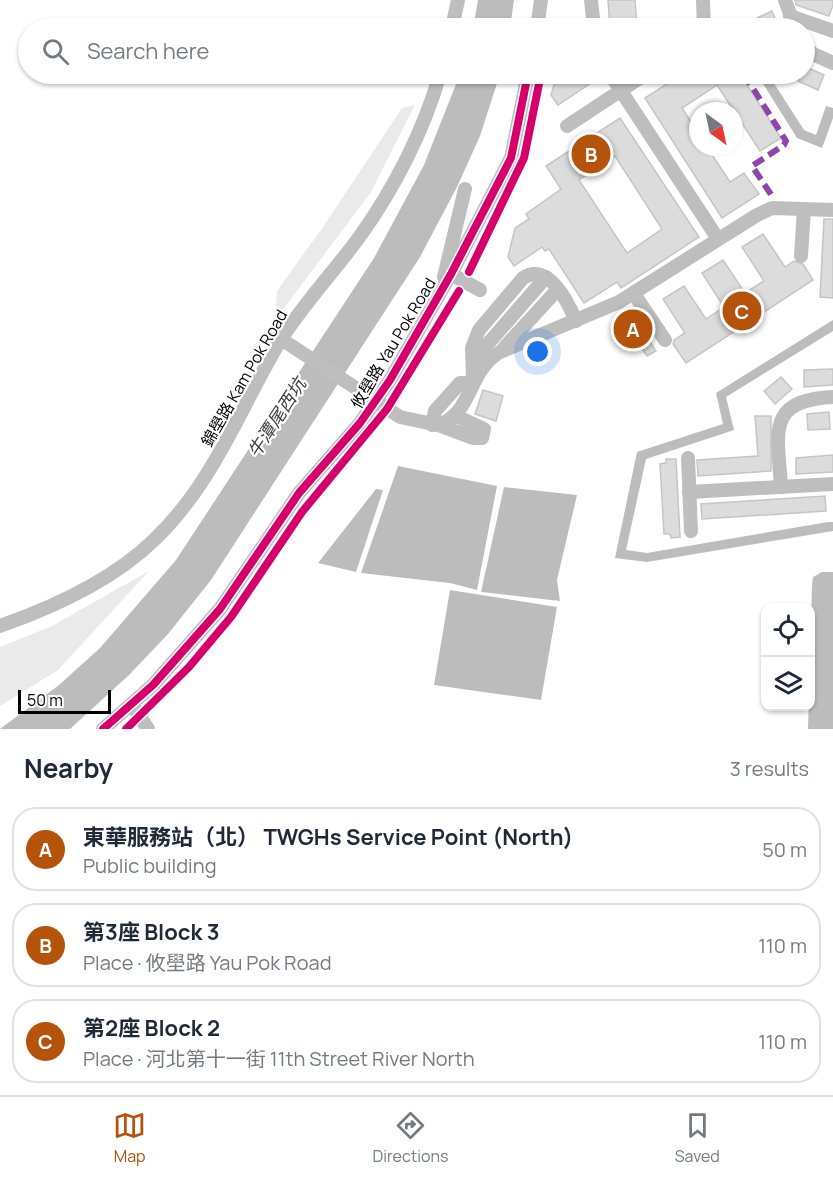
<!DOCTYPE html>
<meta charset="utf-8">
<style>
:root{--surface:#fff;--page:#f6f6f7;--text:#1f2937;--muted:#747a83;--line:#e0e1e3;--accent:#b45309}
body{margin:0;font-family:Manrope,"Noto Sans TC",sans-serif;background:var(--page);color:var(--text)}
.controls{position:absolute;right:18px;bottom:18px;display:grid;overflow:hidden;border-radius:12px;box-shadow:0 2px 4px #0004}
.controls button{width:54px;height:54px;display:grid;place-items:center;padding:0;border:0;border-bottom:2px solid var(--line);background:var(--surface);color:var(--text);font:30px sans-serif}
.compass{position:absolute;left:689px;top:102px;width:54px;height:54px;border-radius:50%;background:var(--surface);box-shadow:0 2px 4px #0004;rotate:147deg}
.scale{position:absolute;left:18px;bottom:15px;width:93px;box-sizing:border-box;padding-left:6px;border:3px solid #000;border-top:0;font-size:16px;line-height:21px;white-space:nowrap;color:#000;-webkit-text-stroke:4px #fff;paint-order:stroke}
.you{position:absolute;left:538px;top:352px;width:21px;height:21px;margin:-15px;border:4px solid #fff;border-radius:50%;background:#1a73e8;box-shadow:0 0 0 9px #1a73e833}
.badge{display:grid;place-items:center;width:39px;height:39px;border-radius:50%;background:var(--accent);color:#fff;font-size:20px;font-weight:700}
.pin{position:absolute;translate:-50% -50%;border:3px solid #fff;box-shadow:0 2px 6px #0006}
.list{margin:0;padding:0;list-style:none}
h2{display:flex;justify-content:space-between;align-items:center;height:78px;margin:0;padding:0 24px;font-size:26px}
h2 small{font-size:20px;font-weight:400;color:var(--muted)}
.list li{display:grid;grid-template-columns:39px 1fr auto;gap:18px;align-items:center;box-sizing:border-box;height:84px;margin:0 12px 12px;padding:0 12px;border:2px solid var(--line);border-radius:24px}
.list b{display:block;font-size:22px;white-space:nowrap}
.list p{margin:0;font-size:20px;white-space:nowrap;color:var(--muted)}
.list em{font-size:20px;font-style:normal;color:var(--muted)}
.icon{flex:none;width:33px;height:33px;fill:none;stroke:currentColor;stroke-width:2;stroke-linecap:round;stroke-linejoin:round}
.map{position:relative;flex:none;width:833px;height:729px;overflow:hidden}
.search{position:absolute;background:var(--surface);box-shadow:0 2px 4px #0004;left:18px;right:18px;top:18px;height:66px;display:flex;align-items:center;gap:15px;box-sizing:border-box;padding:0 21px;border-radius:33px;color:var(--muted);font-size:22px}
.sheet{height:366px;background:var(--surface)}
nav{display:flex;justify-content:space-around;align-items:center;box-sizing:border-box;height:84px;border-top:2px solid var(--line);background:var(--surface);font-size:16px;color:var(--muted)}
nav a{display:grid;justify-items:center;gap:3px}
nav .on{color:var(--accent)}
.map>svg:first-child{display:block}
</style>
<div class="map">
<svg width="833" height="729" viewBox="0 0 833 729">
<rect width="100%" height="100%" fill="#fff"/>
<!-- green -->
<g fill="#eaeaea">
<polygon points="415,105 371,192 275,320 277,291 323,227 402,108"/>
<polygon points="149,571 58,670 0,706 0,647 52,626"/>
</g>
<!-- water -->
<g fill="#bcbcbc">
<polygon points="478,0 514,0 510,28 473,28"/>
<polygon points="460,74 500,74 480,136 457,187 420,257 211,580 168,634 129,675 70,729 0,729 59,685 100,648 176,560 374,258 424,165"/>
<polygon points="757,74 768,74 804,130 816,135 826,106 833,108 833,118 822,148 797,138"/>
<polygon points="833,320 833,331 726,397 734,430 646,459 626,550 647,553 828,522 833,522 833,531 647,562 615,558 637,452 723,424 716,393"/>
<polygon points="398,466 497,486 477,590 450,583 361,573"/>
<polygon points="504,487 577,495 557,580 560,601 481,592"/>
<polygon points="376,489 383,490 356,572 318,563"/>
<polygon points="822,572 833,572 833,729 808,729 812,585 813,577"/>
<polygon points="450,590 557,607 541,700 434,685"/>
</g>
<!-- building -->
<g fill="#dcdcdc" stroke="#c5c5c5" stroke-width="1.5" fill-rule="evenodd">
<polygon points="608,0 635,0 637,28 610,28"/>
<polygon points="795,0 833,0 833,5 829,16 796,5"/>
<polygon points="772,11 779,28 761,28 757,18"/>
<polygon points="804,66 824,75 818,90 798,81 801,74 804,74"/>
<polygon points="557,74 593,74 597,79 558,105 551,95"/>
<polygon points="682,74 740,74 781,138 760,151 717,85 682,108 698,133 698,147 707,147 730,182 744,173 759,194 722,218 645,98"/>
<path d="M620,118L699,237L621,288L617,282L584,303L549,249L545,251L542,247L514,266L508,257L515,228L529,219L526,214L561,189L546,166ZM615,156L662,229L627,253L579,180Z"/>
<polygon points="824,219 833,219 833,298 820,297"/>
<polygon points="763,234 785,267 794,261 803,264 813,280 686,363 673,344 674,340 685,333 663,299 684,286 706,319 724,307 702,273 723,260 745,293 764,281 742,247"/>
<polygon points="633,315 656,351 647,356 638,343 634,345 620,324"/>
<polygon points="833,369 833,385 804,387 804,370"/>
<polygon points="781,377 792,389 775,404 764,391"/>
<polygon points="483,390 503,396 496,421 475,414"/>
<polygon points="829,412 830,429 808,430 807,414"/>
<polygon points="755,416 771,416 771,471 698,476 697,460 758,456"/>
<polygon points="833,455 833,472 796,474 796,458"/>
<polygon points="666,459 676,459 680,537 671,538 670,534 664,534 660,464 666,463"/>
<polygon points="825,496 826,511 702,519 701,504"/>
</g>
<g fill="none" stroke-linecap="round" stroke-linejoin="round">
<!-- minor -->
<g stroke="#bebebe" stroke-width="14">
<polyline points="591,0 594,28"/>
<polyline points="703,0 704,28"/>
<polyline points="785,0 795,28"/>
<polyline points="790,16 833,31"/>
<polyline points="452,28 458,0"/>
<polyline points="537,28 541,0"/>
<polyline points="804,45 813,54 833,63"/>
<polyline points="610,74 718,239"/>
<polyline points="567,126 646,74"/>
<polyline points="801,256 804,209"/>
<polyline points="451,274 480,290"/>
<polyline points="444,277 465,189"/>
<polyline points="634,294 665,340"/>
<polyline points="281,339 400,417 438,425 473,438 482,438 484,429 456,416"/>
<polyline points="504,348 558,289"/>
<polyline points="473,361 546,277"/>
<path d="M473,380L472,348L479,330L523,278C548,261 568,302 576,321"/>
<polyline points="432,425 435,411 460,383 472,383"/>
<path d="M438,425C473,414 467,371 500,352L619,302L757,215L772,208L833,210"/>
<polyline points="688,458 691,531"/>
<path d="M781,487C778,434 765,400 833,397"/>
<polyline points="689,492 833,484"/>
<path d="M0,626C54,607 112,581 154,540C213,484 239,410 280,341C303,304 334,272 360,236C394,189 424,130 440,74"/>
<polyline points="132,705 148,729"/>
<polyline points="103,729 153,685 220,609 299,493 360,423 390,380 451,274 511,158 528,74"/>
</g>
<!-- quiet -->
<polyline stroke="#8e44ad" stroke-width="6" stroke-dasharray="12 6" stroke-linecap="butt" points="744,74 786,141 784,145 752,166 772,196"/>
<!-- cycleway casing -->
<g stroke="#fff" stroke-width="11">
<g id="cycleway">
<polyline points="469,272 524,158 541,74"/>
<polyline points="103,729 153,685 220,609 299,493 360,423 390,380 451,274 511,158 528,74"/>
<polyline points="126,729 189,667 231,617 302,512 387,409 459,291"/>
</g>
</g>
<!-- cycleway -->
<use href="#cycleway" stroke="#d6006c" stroke-width="8"/>
</g>
<g text-anchor="middle" stroke-width="4.5" stroke-linejoin="round" paint-order="stroke">
<!-- street labels -->
<g font-size="16" fill="#000" stroke="#fff">
<text transform="translate(393 343) rotate(-59)" y="6">攸壆路 Yau Pok Road</text>
<text transform="translate(244 378) rotate(-60)" y="6">錦壆路 Kam Pok Road</text>
</g>
<!-- water labels -->
<g font-size="18" font-style="italic" fill="#404040" stroke="#fff">
<text transform="translate(277 418) rotate(-57)" y="6">牛潭尾西坑</text>
</g>
</g>
</svg>
<div class="controls">
<button><svg class="icon" aria-label="locate" viewBox="0 0 24 24"><circle cx="12" cy="12" r="6"/><path d="M12 2v4M12 18v4M2 12h4M18 12h4"/></svg></button>
<button><svg class="icon" aria-label="layers" viewBox="0 0 24 24"><path d="M12 4l9 5-9 5-9-5zM3 14l9 5 9-5"/></svg></button>
</div>
<svg class="compass" viewBox="-18 -18 36 36"><path d="M0-13l5 13h-10z" fill="#e53935"/><path d="M0 13l5-13h-10z" fill="#747a83"/></svg>
<div class="scale">50 m</div>
<div class="you"></div>
<div class="pin badge" style="left:633px;top:329px">A</div>
<div class="pin badge" style="left:591px;top:154px">B</div>
<div class="pin badge" style="left:742px;top:311px">C</div>
<div class="search"><svg class="icon" aria-label="search" viewBox="0 0 24 24"><circle cx="10" cy="10" r="6"/><path d="M15 15l6 6"/></svg>Search here</div>
</div>
<section class="sheet">
<h2>Nearby<small>3 results</small></h2>
<ul class="list">
<li><span class="badge">A</span><div><b>東華服務站（北） TWGHs Service Point (North)</b><p>Public building</p></div><em>50 m</em></li>
<li><span class="badge">B</span><div><b>第3座 Block 3</b><p>Place · 攸壆路 Yau Pok Road</p></div><em>110 m</em></li>
<li><span class="badge">C</span><div><b>第2座 Block 2</b><p>Place · 河北第十一街 11th Street River North</p></div><em>110 m</em></li>
</ul>
</section>
<nav>
<a class="on"><svg class="icon" aria-label="map" viewBox="0 0 24 24"><path d="M3 6l6-2 6 2 6-2v14l-6 2-6-2-6 2zM9 4v14M15 6v14"/></svg>Map</a>
<a><svg class="icon" aria-label="directions" viewBox="0 0 24 24"><path d="M12 3l9 9-9 9-9-9zM9 14v-3h6M13 9l2 2-2 2"/></svg>Directions</a>
<a><svg class="icon" aria-label="saved" viewBox="0 0 24 24"><path d="M7 4h10v16l-5-4-5 4z"/></svg>Saved</a>
</nav>
